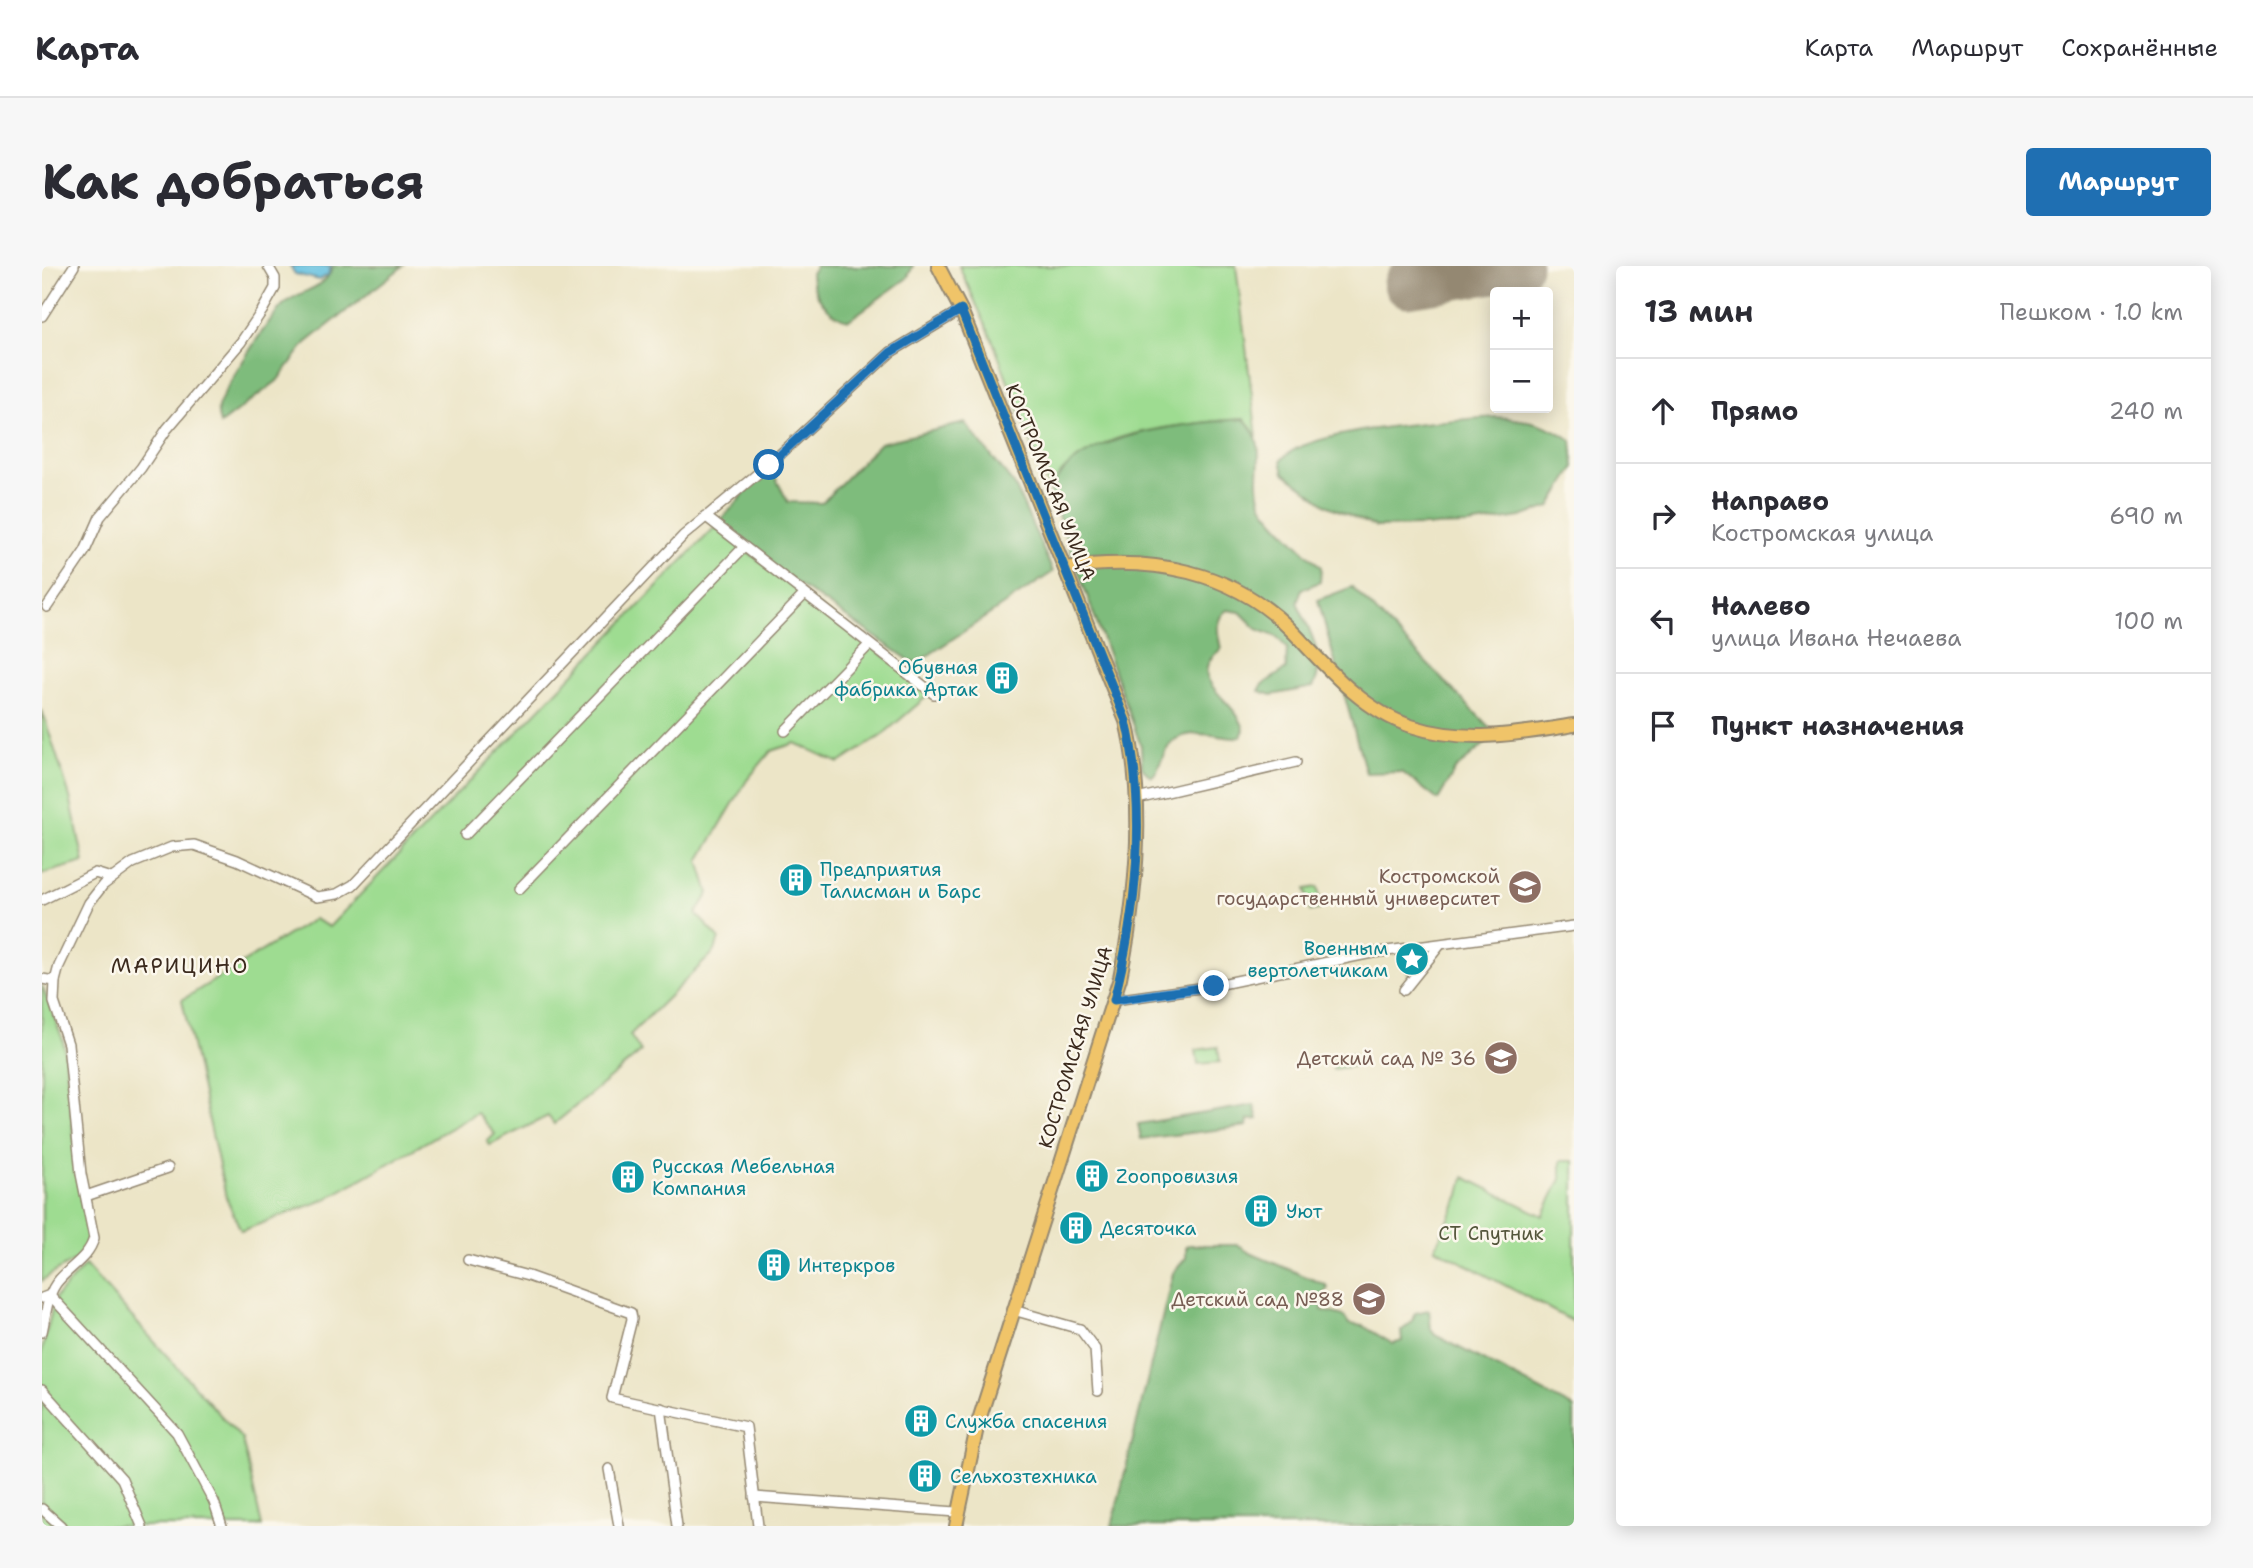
<!DOCTYPE html>
<html lang="ru">
<meta charset="utf-8">
<style>
:root{--surface:#fff;--page:#f7f7f7;--text:#2b2b33;--muted:#7c7c81;--line:#e1e1e2;--accent:#1f6fb2}
body{margin:0;font-family:"Shantell Sans",sans-serif;background:var(--page);color:var(--text)}
.controls{position:absolute;right:21px;top:21px;display:grid;overflow:hidden;border-radius:7px;box-shadow:0 4px 18px #0003}
.controls button{width:63px;height:63px;display:grid;place-items:center;padding:0;border:0;border-bottom:2px solid var(--line);background:var(--surface);color:var(--text);font:35px sans-serif}
.stop{position:absolute;width:21px;height:21px;margin:-16px;border:5px solid #1f6fb2;border-radius:50%;background:#fff}
.stop.end{background:#1f6fb2;border-color:#fff;box-shadow:0 2px 7px #0008}
.list{margin:0;padding:0;list-style:none}
h2{display:flex;justify-content:space-between;align-items:center;height:91px;margin:0;padding:0 28px;font-size:30px}
h2 small{font-size:23px;font-weight:400;color:var(--muted)}
.list li{display:grid;grid-template-columns:46px 1fr auto;gap:21px;align-items:center;box-sizing:border-box;height:105px;padding:0 28px;border-top:2px solid var(--line)}
.list b{display:block;font-size:26px;white-space:nowrap}
.list p{margin:0;font-size:23px;white-space:nowrap;color:var(--muted)}
.list em{font-size:23px;font-style:normal;color:var(--muted)}
.icon{flex:none;width:38px;height:38px;fill:none;stroke:currentColor;stroke-width:2;stroke-linecap:round;stroke-linejoin:round}
.map{position:relative;flex:none;width:1532px;height:1260px;overflow:hidden;border-radius:7px}
header{display:flex;align-items:center;gap:42px;box-sizing:border-box;height:98px;padding:0 35px;background:var(--surface);border-bottom:2px solid var(--line)}
header strong{font-size:33px}
nav{display:flex;gap:38px;margin-inline-start:auto;font-size:24px}
.intro{display:flex;align-items:center;justify-content:space-between;box-sizing:border-box;height:168px;padding:0 42px}
h1{margin:0;font-size:49px}
.button{padding:18px 32px;border-radius:7px;background:var(--accent);color:#fff;font-size:24px;font-weight:700}
main{display:flex;gap:42px;padding:0 42px}
aside{flex:1;background:var(--surface);border-radius:7px;box-shadow:0 4px 18px #0003}
.map>svg:first-child{display:block}
</style>
<header>
<strong>Карта</strong>
<nav><a>Карта</a><a>Маршрут</a><a>Сохранённые</a></nav>
</header>
<div class="intro"><h1>Как добраться</h1><a class="button">Маршрут</a></div>
<main>
<div class="map">
<svg width="1532" height="1260" viewBox="0 0 1532 1260">
<rect width="100%" height="100%" fill="#fbf7ec"/>
<filter id="ink" filterUnits="userSpaceOnUse"><feTurbulence type="fractalNoise" baseFrequency=".0143" numOctaves="2"/><feDisplacementMap in="SourceGraphic" scale="14" xChannelSelector="R" yChannelSelector="G"/><feConvolveMatrix kernelMatrix="1 2 1 2 8 2 1 2 1" color-interpolation-filters="sRGB"/></filter>
<filter id="wash" filterUnits="userSpaceOnUse"><feTurbulence type="fractalNoise" baseFrequency=".00686" numOctaves="4" result="noise"/><feDisplacementMap in="SourceGraphic" scale="28" xChannelSelector="R" yChannelSelector="G"/><feGaussianBlur stdDeviation="1.57" result="paint"/><feColorMatrix in="noise" values="0 0 0 0 0 0 0 0 0 0 0 0 0 0 0 0 0 1.4 0 .05"/><feComposite in="paint" operator="in"/></filter>
<g filter="url(#wash)">
<rect width="100%" height="100%" fill="#ece5c7"/>
<!-- green -->
<g fill="#9edc91" stroke="#6c8358" stroke-width="2">
<path d="M917,0H1194L1215,171L1202,153C1168,155 1105,162 1074,173C1056,179 1014,210 1008,226L950,73Z"/>
<polygon points="673,261 890,426 839,470 797,497 753,477 729,485 705,514 657,595 667,627 654,648 677,672 673,685 588,769 599,786 512,858 506,850 448,879 445,876 453,868 435,847 282,934 199,965 184,931 140,734 272,653 287,661"/>
<polygon points="0,444 28,531 42,596 0,608"/>
<polygon points="1276,621 1279,643 1268,645 1264,623"/>
<polygon points="1383,684 1384,689 1370,708 1366,707 1363,687"/>
<path d="M0,719L21,774L39,935C46,952 53,982 32,995C21,1002 10,1006 0,1015Z"/>
<polygon points="1176,781 1178,796 1156,798 1154,784"/>
<polygon points="1312,788 1313,800 1291,803 1290,790"/>
<polygon points="1519,895 1532,895 1532,1056 1393,982 1418,929 1422,911 1501,950 1519,913"/>
<polygon points="43,999 200,1173 220,1260 0,1260 0,1084 13,1032"/>
</g>
<!-- forest -->
<g fill="#7ebc7b" stroke="#5c734c" stroke-width="2">
<path d="M291,0H361L264,77L235,115L178,158C177,153 175,147 176,142C181,123 226,54 241,39C257,23 284,25 291,0Z"/>
<path d="M774,0H871L865,12L807,54C787,51 769,26 769,7Z"/>
<path d="M1453,151C1481,153 1508,157 1530,175L1532,202L1508,241L1479,251L1426,259L1334,261L1286,240L1242,207L1239,195C1258,163 1414,154 1453,151Z"/>
<path d="M1202,153C1229,181 1209,205 1219,236C1224,251 1266,288 1279,301L1278,316L1260,323L1255,336C1266,362 1286,393 1271,421L1230,429L1217,425L1220,419L1244,403L1245,382L1235,371L1215,363L1198,346L1185,344C1171,354 1176,368 1179,383C1138,413 1196,434 1202,464L1199,470L1192,472C1171,470 1139,460 1125,482C1118,492 1119,504 1109,511L1100,502L1099,480L1008,226C1031,166 1146,157 1202,153Z"/>
<polygon points="923,157 973,220 1011,306 873,398 673,261 727,199 746,236 780,237 838,177"/>
<polygon points="1310,321 1454,468 1413,504 1396,534 1360,506 1324,507 1276,334"/>
<polygon points="1212,839 1216,853 1206,854 1205,860 1099,873 1096,858"/>
<polygon points="1147,979 1195,979 1208,987 1284,1019 1286,1022 1281,1029 1280,1044 1302,1050 1307,1058 1321,1060 1351,1078 1360,1075 1359,1065 1369,1057 1373,1047 1387,1044 1389,1063 1393,1069 1532,1142 1532,1260 1070,1260 1131,1007 1144,992 1144,982"/>
</g>
<!-- water -->
<polygon fill="#63c1e1" stroke="#4f7680" stroke-width="2" points="248,0 289,0 286,9 277,14 253,8"/>
<g fill="none" stroke-linecap="round" stroke-linejoin="round">
<!-- taxiway -->
<polyline stroke="#948872" stroke-width="19" points="1392,0 1410,11"/>
<!-- runway -->
<polyline stroke="#948872" stroke-width="47" points="1365,18 1476,0"/>
</g>
</g>
<g filter="url(#ink)">
<g fill="none" stroke-linecap="round" stroke-linejoin="round">
<!-- minor casing -->
<g stroke="#948872" stroke-width="12">
<g id="minor">
<polyline points="0,50 32,0"/>
<polyline points="663,250 892,428"/>
<polyline points="5,341 43,285 58,251 99,202 125,163 199,76 220,45 233,22 233,12 226,0"/>
<polyline points="743,465 827,379"/>
<polyline points="1095,533 1254,496"/>
<polyline points="423,569 702,281"/>
<polyline points="477,623 762,329"/>
<polyline points="0,634 53,607 69,612"/>
<polyline points="0,713 13,715"/>
<polyline points="1362,724 1398,679"/>
<polyline points="1072,734 1165,721 1330,687 1532,660"/>
<polyline points="44,930 126,902"/>
<polyline points="426,994 486,1010 589,1047 590,1053 570,1132 704,1161 716,1260"/>
<polyline points="0,1032 8,1029 135,1167 172,1236 180,1260"/>
<polyline points="971,1044 1038,1063 1053,1083 1056,1125"/>
<path d="M0,1066C4,1049 5,1027 17,1014C29,1000 47,991 52,972L39,908L26,778L12,736L13,715L17,700L47,637L61,619L91,597L130,581L152,579L195,594L275,631L295,628L311,619L641,270L732,194L849,86L919,44"/>
<polyline points="0,1124 80,1213 100,1260"/>
<polyline points="619,1142 635,1260"/>
<polyline points="567,1203 577,1260"/>
<polyline points="712,1231 914,1246"/>
<polyline points="0,1243 19,1260"/>
</g>
</g>
<!-- major casing -->
<g stroke="#948872" stroke-width="16">
<g id="major">
<path d="M896,0L919,44L1084,455C1104,538 1095,629 1078,712L936,1157L914,1260"/>
<path d="M1023,302C1107,289 1193,304 1253,368C1286,403 1322,445 1369,460C1424,478 1476,468 1532,459"/>
</g>
</g>
<!-- minor -->
<use href="#minor" stroke="#fff" stroke-width="9"/>
<!-- major -->
<use href="#major" stroke="#f0c469" stroke-width="12"/>
</g>
</g>
<g fill="none" stroke-linecap="round" stroke-linejoin="round" filter="url(#ink)">
<!-- route -->
<path stroke="#1f6fb2" stroke-width="9" d="M727,199L849,86L919,44L1084,455C1105,544 1095,646 1072,734L1172,720"/>
</g>
<!-- icons -->
<defs>
<g id="building-disc" transform="scale(1.75)"><circle r="9.5" fill="#0f9aa8" stroke="#fbf7ec"/><path d="M-4-6H4V6H1V3H-1V6H-4ZM-2.5-4.3h1.7v1.8h-1.7ZM.8-4.3h1.7v1.8H.8ZM-2.5-1h1.7V.8h-1.7ZM.8-1h1.7V.8H.8Z" fill="#fff"/></g>
<g id="university-disc" transform="scale(1.75)"><circle r="9.5" fill="#8d6e63" stroke="#fbf7ec"/><path d="M0-5L7-2L0 1L-7-2ZM-4 1L0 2.5L4 1V4Q0 6-4 4Z" fill="#fff"/></g>
<g id="sight-disc" transform="scale(1.75)"><circle r="9.5" fill="#0f9aa8" stroke="#fbf7ec"/><path d="M0-6L1.8-2.2L6-1.7L2.9 1.2L3.7 5.4L0 3.3L-3.7 5.4L-2.9 1.2L-6-1.7L-1.8-2.2Z" fill="#fff"/></g>
<g id="school-disc" transform="scale(1.75)"><circle r="9.5" fill="#8d6e63" stroke="#fbf7ec"/><path d="M0-5L7-2L0 1L-7-2ZM-4 1L0 2.5L4 1V4Q0 6-4 4Z" fill="#fff"/></g>
</defs>
<g fill-rule="evenodd">
<use href="#building-disc" x="960" y="412"/>
<use href="#building-disc" x="754" y="614"/>
<use href="#university-disc" x="1483" y="621"/>
<use href="#sight-disc" x="1370" y="693"/>
<use href="#school-disc" x="1459" y="792"/>
<use href="#building-disc" x="1050" y="910"/>
<use href="#building-disc" x="586" y="911"/>
<use href="#building-disc" x="1219" y="945"/>
<use href="#building-disc" x="1034" y="962"/>
<use href="#building-disc" x="732" y="999"/>
<use href="#school-disc" x="1327" y="1033"/>
<use href="#building-disc" x="879" y="1155"/>
<use href="#building-disc" x="883" y="1210"/>
</g>
<g text-anchor="middle" stroke-width="5" stroke-linejoin="round" paint-order="stroke">
<!-- street labels -->
<g font-size="19" fill="#3b2a1e" stroke="#fbf7ec">
<text transform="translate(1009 216) rotate(68)" y="7">КОСТРОМСКАЯ УЛИЦА</text>
<text transform="translate(1033 781) rotate(-73)" y="7">КОСТРОМСКАЯ УЛИЦА</text>
</g>
<!-- culture labels -->
<g font-size="19" fill="#0d838f" stroke="#fbf7ec" text-anchor="start">
<text x="936" y="408" text-anchor="end">Обувная<tspan x="936" dy="22">фабрика Артак</tspan></text>
<text x="778" y="610">Предприятия<tspan x="778" dy="22">Талисман и Барс</tspan></text>
<text x="1346" y="689" text-anchor="end">Военным<tspan x="1346" dy="22">вертолетчикам</tspan></text>
<text x="610" y="907">Русская Мебельная<tspan x="610" dy="22">Компания</tspan></text>
<text x="1074" y="917">Zоопровизия</text>
<text x="1244" y="952">Уют</text>
<text x="1058" y="969">Десяточка</text>
<text x="756" y="1006">Интеркров</text>
<text x="903" y="1162">Служба спасения</text>
<text x="908" y="1217">Сельхозтехника</text>
</g>
<!-- education labels -->
<g font-size="19" fill="#785e54" stroke="#fbf7ec" text-anchor="end">
<text x="1458" y="617">Костромской<tspan x="1458" dy="22">государственный университет</tspan></text>
<text x="1434" y="799">Детский сад № 36</text>
<text x="1302" y="1040">Детский сад №88</text>
</g>
<!-- park labels -->
<g font-size="19" fill="#54563b" stroke="#fbf7ec">
<text x="1449" y="974">СТ Спутник</text>
</g>
<!-- neighbourhood labels -->
<g font-size="21" letter-spacing="2" fill="#3b2a1e" stroke="#fbf7ec">
<text x="138" y="707">МАРИЦИНО</text>
</g>
</g>
</svg>
<div class="controls">
<button>+</button>
<button>−</button>
</div>
<div class="stop" style="left:727px;top:199px"></div>
<div class="stop end" style="left:1172px;top:720px"></div>
</div>
<aside>
<h2>13 мин<small>Пешком · 1.0 km</small></h2>
<ul class="list">
<li><svg class="icon" aria-label="ahead" viewBox="0 0 24 24"><path d="M12 20V5M6 11l6-6 6 6"/></svg><div><b>Прямо</b></div><em>240 m</em></li>
<li><svg class="icon" aria-label="right" viewBox="0 0 24 24"><path d="M7 20v-9h11M14 6l5 5-5 5"/></svg><div><b>Направо</b><p>Костромская улица</p></div><em>690 m</em></li>
<li><svg class="icon" aria-label="left" viewBox="0 0 24 24"><path d="M17 20v-9H6M10 6l-5 5 5 5"/></svg><div><b>Налево</b><p>улица Ивана Нечаева</p></div><em>100 m</em></li>
<li><svg class="icon" aria-label="arrive" viewBox="0 0 24 24"><path d="M6 21V4h12l-3 4 3 4H6"/></svg><div><b>Пункт назначения</b></div></li>
</ul>
</aside>
</main>
